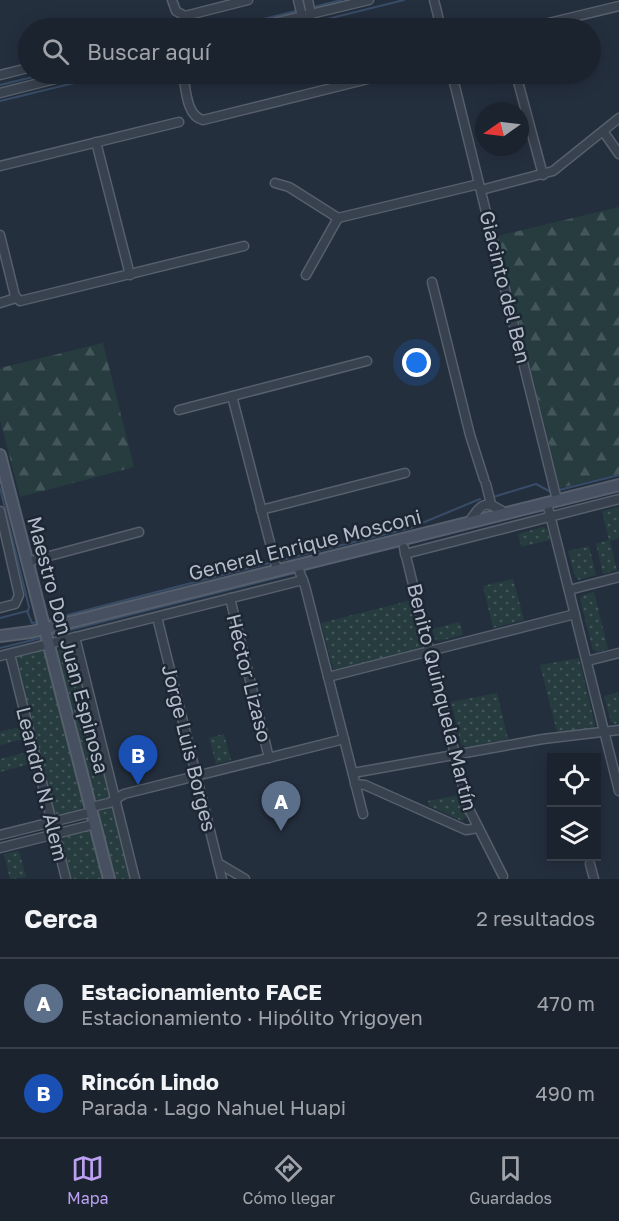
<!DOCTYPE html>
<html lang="es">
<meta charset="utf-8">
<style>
:root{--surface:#1b232e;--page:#242b36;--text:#f1f3f6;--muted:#a0a4aa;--line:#39404a;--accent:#bca0f2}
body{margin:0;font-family:"Golos Text",sans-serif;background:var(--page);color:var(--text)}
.controls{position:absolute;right:18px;bottom:18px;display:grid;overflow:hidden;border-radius:0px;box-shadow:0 3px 15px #0003}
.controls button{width:54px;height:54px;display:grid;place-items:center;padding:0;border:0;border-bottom:2px solid var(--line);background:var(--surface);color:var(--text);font:30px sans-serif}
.compass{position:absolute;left:475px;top:102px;width:54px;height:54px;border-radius:50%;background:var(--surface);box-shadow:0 3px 15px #0003;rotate:256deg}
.you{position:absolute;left:417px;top:363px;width:21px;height:21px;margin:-15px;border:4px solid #fff;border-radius:50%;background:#1a73e8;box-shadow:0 0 0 9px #1a73e833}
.badge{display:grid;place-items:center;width:39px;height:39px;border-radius:50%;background:var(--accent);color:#fff;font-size:20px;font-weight:700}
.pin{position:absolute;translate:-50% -50px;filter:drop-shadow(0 2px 3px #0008)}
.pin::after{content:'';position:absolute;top:32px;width:21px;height:18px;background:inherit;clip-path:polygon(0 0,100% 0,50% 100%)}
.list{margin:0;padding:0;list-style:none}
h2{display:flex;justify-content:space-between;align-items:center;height:78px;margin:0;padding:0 24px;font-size:26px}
h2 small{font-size:20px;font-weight:400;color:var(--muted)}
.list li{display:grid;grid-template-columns:39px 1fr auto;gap:18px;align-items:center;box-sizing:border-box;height:90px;padding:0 24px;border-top:2px solid var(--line)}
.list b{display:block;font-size:22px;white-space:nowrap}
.list p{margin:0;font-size:20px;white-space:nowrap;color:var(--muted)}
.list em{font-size:20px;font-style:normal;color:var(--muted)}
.icon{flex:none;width:33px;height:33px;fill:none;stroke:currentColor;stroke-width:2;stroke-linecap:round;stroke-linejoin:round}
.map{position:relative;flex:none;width:619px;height:879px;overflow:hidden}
.search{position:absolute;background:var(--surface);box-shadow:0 3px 15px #0003;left:18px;right:18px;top:18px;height:66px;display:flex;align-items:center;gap:15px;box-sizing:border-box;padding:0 21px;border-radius:33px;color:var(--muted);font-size:22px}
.sheet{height:258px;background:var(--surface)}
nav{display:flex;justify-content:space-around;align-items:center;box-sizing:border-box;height:84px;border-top:2px solid var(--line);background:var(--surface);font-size:16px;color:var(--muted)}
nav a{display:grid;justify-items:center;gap:3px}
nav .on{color:var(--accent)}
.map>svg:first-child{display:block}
</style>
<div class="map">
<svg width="619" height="879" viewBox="0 0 619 879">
<defs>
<pattern id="green-dots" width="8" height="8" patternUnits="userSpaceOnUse" patternTransform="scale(1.5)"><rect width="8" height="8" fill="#263c3f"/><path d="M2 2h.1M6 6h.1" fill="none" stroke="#435659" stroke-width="1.8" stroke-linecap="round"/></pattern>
<pattern id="forest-firs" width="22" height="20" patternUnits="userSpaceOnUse" patternTransform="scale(1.5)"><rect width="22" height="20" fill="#263c3f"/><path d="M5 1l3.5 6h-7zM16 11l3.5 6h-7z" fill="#435659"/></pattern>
</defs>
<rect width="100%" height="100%" fill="#242f3e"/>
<!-- green -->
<g fill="url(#green-dots)">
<polygon points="619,507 619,538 610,541 617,570 603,574 596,544 609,540 602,511"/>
<polygon points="543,527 547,529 550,540 521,547 518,534"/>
<polygon points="589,546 596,575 579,580 575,577 568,551"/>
<polygon points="513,579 524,620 493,628 483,586"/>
<polygon points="594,592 608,649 597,652 593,650 580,599 583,595"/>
<polygon points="412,600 423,643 421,648 340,670 333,668 321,623"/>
<polygon points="460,622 463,635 439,641 435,639 432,629"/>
<polygon points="67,643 72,644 74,648 109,794 109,798 99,801 95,798 58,652 61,645"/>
<polygon points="40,650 46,652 83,805 80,810 59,815 54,813 16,660 18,656"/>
<polygon points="579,658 595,725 592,729 557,732 540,665"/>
<polygon points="619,692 619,723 615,724 611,722 604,696"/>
<polygon points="497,693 508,739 466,747 461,744 451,702"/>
<polygon points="20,727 24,739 0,745 0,732"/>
<polygon points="224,734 231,760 216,764 209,738"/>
<polygon points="27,752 30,764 0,772 0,759"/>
<polygon points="459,795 467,816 462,821 429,806 428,801"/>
<polygon points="109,807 115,810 132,879 115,879 98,812 100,809"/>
<polygon points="87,830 92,834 103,879 70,879 60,840 61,838"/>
<polygon points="19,851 26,877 10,879 4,854"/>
</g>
<!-- forest -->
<g fill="url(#forest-firs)">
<polygon points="619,207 619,474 560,488 498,236"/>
<polygon points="103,343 134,467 20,497 0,419 0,368"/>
</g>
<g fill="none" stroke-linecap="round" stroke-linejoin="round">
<!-- stream -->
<g stroke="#394c67" stroke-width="2">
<polyline points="314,7 341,0"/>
<polyline points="227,28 296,11"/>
<polyline points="291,28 404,0"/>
<polyline points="0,85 45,74"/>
<polyline points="0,101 111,74"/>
<polyline points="0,488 29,607 28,611"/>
<polyline points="559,490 619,475"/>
<polyline points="493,497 536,484 551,492"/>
<polyline points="555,507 619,491"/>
<polyline points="282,560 410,528 480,499"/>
<polyline points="304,570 544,510"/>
<polyline points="0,618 27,611 32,623 38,622"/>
<polyline points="48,620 269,563"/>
<polyline points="54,634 295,573"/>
<polyline points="0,648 41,638"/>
</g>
<!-- street casing -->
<g stroke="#565f6c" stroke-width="11">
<g id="street">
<polyline points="172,0 176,11 185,16 248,0"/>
<polyline points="298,0 302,16"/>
<polyline points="308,0 311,14"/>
<polyline points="434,0 441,28"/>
<polyline points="253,28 369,0"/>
<polyline points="528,28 619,6"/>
<path d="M183,74C186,88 186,116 203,120L388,74"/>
<polyline points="452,74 557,500"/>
<polyline points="516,74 543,175"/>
<polyline points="0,75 28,68"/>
<polyline points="0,93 75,74"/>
<polyline points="603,131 619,154"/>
<polyline points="96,142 130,275"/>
<polyline points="0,166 179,122"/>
<polyline points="275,183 289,187 338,218 479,184"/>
<polyline points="481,190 553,171 619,118"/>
<polyline points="0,235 15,296 20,301 244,246"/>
<polyline points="306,275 338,218"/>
<polyline points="432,282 470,435 484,479"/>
<polyline points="0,303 16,298"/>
<polyline points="232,396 277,570"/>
<polyline points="179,410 367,361"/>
<polyline points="486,484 491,504"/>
<polyline points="547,503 619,791"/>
<polyline points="261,510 405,473"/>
<polyline points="0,511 19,595 15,604 0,608"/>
<path d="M469,522C482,503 485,499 505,513"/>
<polyline points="404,548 468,807 503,876"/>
<polyline points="405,554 619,499"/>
<polyline points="27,562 139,532"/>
<polyline points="297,565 305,586 363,814"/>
<polyline points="569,590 619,577"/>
<polyline points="230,598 269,758"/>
<polyline points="157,617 222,879"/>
<polyline points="75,637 135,879"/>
<polyline points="10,654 66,879"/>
<polyline points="0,656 303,580"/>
<polyline points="587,661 619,653"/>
<polyline points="328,677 575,614"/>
<polyline points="353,773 543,739 619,730"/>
<polyline points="355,784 365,785 466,830 478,828"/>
<polyline points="91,807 109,803 124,794 344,739"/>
<polyline points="0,835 92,812"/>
<polyline points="0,848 95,824"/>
<polyline points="218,863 245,879"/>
<polyline points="590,864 594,879"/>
</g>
</g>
<!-- secondary casing -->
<g stroke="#565f6c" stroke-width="14">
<g id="secondary">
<polyline points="0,455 109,879"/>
<polyline points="0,636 31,632 619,485"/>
</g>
</g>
<!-- street -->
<use href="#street" stroke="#38414e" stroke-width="8"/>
<!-- secondary -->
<use href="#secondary" stroke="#465061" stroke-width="10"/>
</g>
<g text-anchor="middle" stroke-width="5" stroke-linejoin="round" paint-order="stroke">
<!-- street labels -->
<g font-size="20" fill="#b4bcc9" stroke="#1d2633">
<text transform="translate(505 287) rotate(76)" y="7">Giacinto del Ben</text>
<text transform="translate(305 545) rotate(-14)" y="7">General Enrique Mosconi</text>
<text transform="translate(68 645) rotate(75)" y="7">Maestro Don Juan Espinosa</text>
<text transform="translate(249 678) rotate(76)" y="7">Héctor Lizaso</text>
<text transform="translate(442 697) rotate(76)" y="7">Benito Quinquela Martín</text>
<text transform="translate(189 748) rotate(76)" y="7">Jorge Luis Borges</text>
<text transform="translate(42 784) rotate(76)" y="7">Leandro N. Alem</text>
</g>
</g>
</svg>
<div class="controls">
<button><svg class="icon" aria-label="locate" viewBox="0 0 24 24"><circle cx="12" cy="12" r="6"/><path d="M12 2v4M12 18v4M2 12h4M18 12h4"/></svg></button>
<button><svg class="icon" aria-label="layers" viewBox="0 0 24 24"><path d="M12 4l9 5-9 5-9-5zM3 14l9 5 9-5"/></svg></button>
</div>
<svg class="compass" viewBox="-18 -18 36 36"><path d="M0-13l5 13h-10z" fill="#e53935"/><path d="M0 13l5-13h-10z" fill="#a0a4aa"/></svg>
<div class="you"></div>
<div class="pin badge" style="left:281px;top:831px;background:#5c6f8a">A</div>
<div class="pin badge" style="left:138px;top:785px;background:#1a4fb4">B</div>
<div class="search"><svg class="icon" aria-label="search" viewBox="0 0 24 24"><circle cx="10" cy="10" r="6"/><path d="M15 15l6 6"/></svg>Buscar aquí</div>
</div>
<section class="sheet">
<h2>Cerca<small>2 resultados</small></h2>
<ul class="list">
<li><span class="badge" style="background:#5c6f8a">A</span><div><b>Estacionamiento FACE</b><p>Estacionamiento · Hipólito Yrigoyen</p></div><em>470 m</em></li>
<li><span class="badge" style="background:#1a4fb4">B</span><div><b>Rincón Lindo</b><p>Parada · Lago Nahuel Huapi</p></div><em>490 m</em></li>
</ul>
</section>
<nav>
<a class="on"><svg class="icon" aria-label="map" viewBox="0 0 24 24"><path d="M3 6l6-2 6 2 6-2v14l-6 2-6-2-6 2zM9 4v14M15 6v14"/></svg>Mapa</a>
<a><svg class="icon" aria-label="directions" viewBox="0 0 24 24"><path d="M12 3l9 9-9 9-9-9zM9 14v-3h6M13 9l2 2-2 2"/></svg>Cómo llegar</a>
<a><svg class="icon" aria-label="saved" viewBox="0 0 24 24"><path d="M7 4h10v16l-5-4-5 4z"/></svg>Guardados</a>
</nav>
